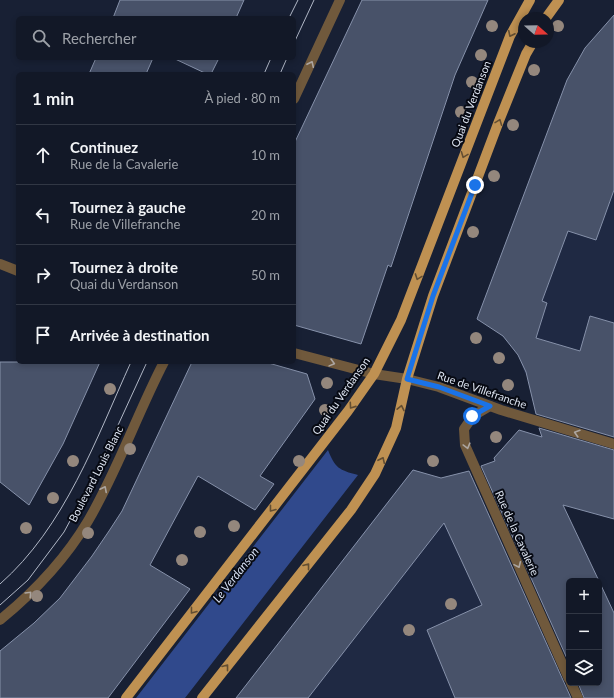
<!DOCTYPE html>
<html lang="fr">
<meta charset="utf-8">
<style>
:root{--surface:#121827;--page:#1f2533;--text:#f1f3f6;--muted:#9ca0a7;--line:#313744}
body{margin:0;font-family:Lato,sans-serif;background:var(--page);color:var(--text)}
.controls{position:absolute;right:12px;bottom:12px;display:grid;overflow:hidden;border-radius:6px;box-shadow:0 2px 6px #0003}
.controls button{width:36px;height:36px;display:grid;place-items:center;padding:0;border:0;border-bottom:1px solid var(--line);background:var(--surface);color:var(--text);font:20px sans-serif}
.compass{position:absolute;left:518px;top:12px;width:36px;height:36px;border-radius:50%;background:var(--surface);box-shadow:0 2px 6px #0003;rotate:110deg}
.stop{position:absolute;width:12px;height:12px;margin:-9px;border:3px solid #1a73e8;border-radius:50%;background:#fff}
.stop.end{background:#1a73e8;border-color:#fff;box-shadow:0 1px 4px #0008}
.list{margin:0;padding:0;list-style:none}
h2{display:flex;justify-content:space-between;align-items:center;height:52px;margin:0;padding:0 16px;font-size:17px}
h2 small{font-size:13px;font-weight:400;color:var(--muted)}
.list li{display:grid;grid-template-columns:26px 1fr auto;gap:12px;align-items:center;box-sizing:border-box;height:60px;padding:0 16px;border-top:1px solid var(--line)}
.list b{display:block;font-size:15px;white-space:nowrap}
.list p{margin:0;font-size:13px;white-space:nowrap;color:var(--muted)}
.list em{font-size:13px;font-style:normal;color:var(--muted)}
.icon{flex:none;width:22px;height:22px;fill:none;stroke:currentColor;stroke-width:2;stroke-linecap:round;stroke-linejoin:round}
.map{position:relative;flex:none;width:614px;height:698px;overflow:hidden}
.search{position:absolute;background:var(--surface);box-shadow:0 2px 6px #0003;left:16px;top:16px;width:280px;height:44px;display:flex;align-items:center;gap:10px;box-sizing:border-box;padding:0 14px;border-radius:6px;color:var(--muted);font-size:15px}
.panel{position:absolute;background:var(--surface);box-shadow:0 2px 6px #0003;left:16px;top:72px;width:280px;height:292px;border-radius:6px}
.map>svg:first-child{display:block}
</style>
<div class="map">
<svg width="614" height="698" viewBox="0 0 614 698">
<rect width="100%" height="100%" fill="#182034"/>
<!-- built -->
<g fill="#1f2943">
<polygon points="535,165 612,195 614,191 614,323 590,316 580,351 537,338 525,374 518,355 509,343 495,329 477,320"/>
<polygon points="413,469 420,472 520,601 481,698 236,698"/>
</g>
<!-- water -->
<path fill="#30498c" d="M328,450C335,468 339,470 358,475L185,698H136Z"/>
<!-- building -->
<g fill="#485269" stroke="#8691aa">
<polygon points="120,0 244,0 236,18 113,18"/>
<polygon points="362,0 488,0 455,75 391,267 388,265 361,344 294,325 294,144"/>
<polygon points="614,15 614,190 596,240 568,231 542,301 547,303 536,338 580,351 590,316 614,323 614,437 536,414 526,372 518,355 503,336 477,319 567,80 585,48"/>
<polygon points="96,58 153,58 146,74 89,74"/>
<polygon points="173,58 219,58 211,74 207,74"/>
<polygon points="0,362 100,362 63,444 29,505 0,482"/>
<polygon points="192,362 265,362 307,374 315,399 260,476 274,484 255,510 198,476 150,565 190,589 108,698 0,698 0,651 34,623 60,598 92,556 109,531 122,511"/>
<polygon points="539,428 614,450 614,519 563,505 599,581 569,581 569,663 481,466 495,461 494,458 519,430 542,437"/>
<polygon points="413,470 441,478 469,471 571,698 455,698 427,630 482,605 444,523 308,698 236,698"/>
<polygon points="599,581 614,613 614,698 584,698 578,683 599,683"/>
</g>
<g fill="none" stroke-linecap="round" stroke-linejoin="round">
<!-- minor -->
<g stroke="#70593c" stroke-width="10">
<polyline points="294,99 340,0"/>
<polyline points="0,264 18,271"/>
<polyline points="294,353 374,374 407,379 439,387 501,410 614,444"/>
<polyline points="490,406 473,416 464,429 465,445 569,679"/>
<path d="M0,620C33,593 66,558 88,521C118,470 137,414 164,362"/>
<polyline points="571,683 578,698"/>
</g>
<!-- major -->
<g stroke="#bf9152" stroke-width="10">
<polyline points="546,18 559,0"/>
<polyline points="126,698 348,411 374,374 401,320 510,36 530,0"/>
<polyline points="202,698 351,510 375,474 396,428 407,379 433,296 499,121 526,54 533,42"/>
</g>
<!-- tram -->
<g stroke="#b1b8c7" stroke-width="1">
<polyline points="289,18 298,0"/>
<polyline points="294,43 314,0"/>
<polyline points="264,74 271,58"/>
<polyline points="280,74 287,58"/>
<path d="M0,584C65,527 96,439 131,362"/>
<polyline points="0,605 28,580 64,532 97,471 147,362"/>
</g>
</g>
<!-- trees -->
<g fill="#94877d">
<circle cx="492" cy="26" r="6"/>
<circle cx="558" cy="26" r="6"/>
<circle cx="481" cy="55" r="6"/>
<circle cx="534" cy="70" r="6"/>
<circle cx="472" cy="82" r="6"/>
<circle cx="461" cy="112" r="6"/>
<circle cx="513" cy="125" r="6"/>
<circle cx="494" cy="176" r="6"/>
<circle cx="473" cy="232" r="6"/>
<circle cx="476" cy="338" r="6"/>
<circle cx="499" cy="358" r="6"/>
<circle cx="327" cy="383" r="6"/>
<circle cx="508" cy="385" r="6"/>
<circle cx="110" cy="389" r="6"/>
<circle cx="325" cy="410" r="6"/>
<circle cx="496" cy="437" r="6"/>
<circle cx="130" cy="449" r="6"/>
<circle cx="73" cy="461" r="6"/>
<circle cx="299" cy="461" r="6"/>
<circle cx="433" cy="461" r="6"/>
<circle cx="53" cy="498" r="6"/>
<circle cx="234" cy="526" r="6"/>
<circle cx="26" cy="528" r="6"/>
<circle cx="200" cy="532" r="6"/>
<circle cx="88" cy="533" r="6"/>
<circle cx="182" cy="560" r="6"/>
<circle cx="37" cy="596" r="6"/>
<circle cx="451" cy="604" r="6"/>
<circle cx="409" cy="630" r="6"/>
</g>
<!-- one-way arrows -->
<defs><path id="oneway-chevron" d="M-2-3.5L2.5 0L-2 3.5" fill="none" stroke-width="1.6" stroke-linecap="round" stroke-linejoin="round"/></defs>
<g stroke="#634e32">
<use href="#oneway-chevron" transform="translate(511 34) rotate(116)"/>
<use href="#oneway-chevron" transform="translate(499 122) rotate(-69)"/>
<use href="#oneway-chevron" transform="translate(464 155) rotate(111)"/>
<use href="#oneway-chevron" transform="translate(418 277) rotate(110)"/>
<use href="#oneway-chevron" transform="translate(352 406) rotate(125)"/>
<use href="#oneway-chevron" transform="translate(401 408) rotate(-78)"/>
<use href="#oneway-chevron" transform="translate(382 460) rotate(-65)"/>
<use href="#oneway-chevron" transform="translate(272 509) rotate(128)"/>
<use href="#oneway-chevron" transform="translate(307 566) rotate(-52)"/>
<use href="#oneway-chevron" transform="translate(193 611) rotate(128)"/>
<use href="#oneway-chevron" transform="translate(226 667) rotate(-52)"/>
</g>
<g stroke="#aca5a0">
<use href="#oneway-chevron" transform="translate(311 64) rotate(-65)"/>
<use href="#oneway-chevron" transform="translate(332 363) rotate(15)"/>
<use href="#oneway-chevron" transform="translate(577 433) rotate(-163)"/>
<use href="#oneway-chevron" transform="translate(467 446) rotate(75)"/>
<use href="#oneway-chevron" transform="translate(104 489) rotate(-63)"/>
<use href="#oneway-chevron" transform="translate(518 565) rotate(66)"/>
<use href="#oneway-chevron" transform="translate(29 594) rotate(-46)"/>
</g>
<g fill="none" stroke-linecap="round" stroke-linejoin="round">
<!-- route -->
<polyline stroke="#1a73e8" stroke-width="5" points="472,416 490,406 439,387 407,379 433,296 475,185"/>
</g>
<g text-anchor="middle" stroke-width="4" stroke-linejoin="round" paint-order="stroke">
<!-- street labels -->
<g font-size="11" fill="#dde4f1" stroke="#070a13">
<text transform="translate(471 104) rotate(-69)" y="4">Quai du Verdanson</text>
<text transform="translate(482 390) rotate(19)" y="4">Rue de Villefranche</text>
<text transform="translate(341 396) rotate(-55)" y="4">Quai du Verdanson</text>
<text transform="translate(96 474) rotate(-63)" y="4">Boulevard Louis Blanc</text>
<text transform="translate(517 533) rotate(66)" y="4">Rue de la Cavalerie</text>
</g>
<!-- water labels -->
<g font-size="12" font-style="italic" fill="#d3dcf0" stroke="#070a13">
<text transform="translate(236 575) rotate(-52)" y="4">Le Verdanson</text>
</g>
</g>
</svg>
<div class="controls">
<button>+</button>
<button>−</button>
<button><svg class="icon" aria-label="layers" viewBox="0 0 24 24"><path d="M12 4l9 5-9 5-9-5zM3 14l9 5 9-5"/></svg></button>
</div>
<svg class="compass" viewBox="-18 -18 36 36"><path d="M0-13l5 13h-10z" fill="#e53935"/><path d="M0 13l5-13h-10z" fill="#9ca0a7"/></svg>
<div class="stop" style="left:472px;top:416px"></div>
<div class="stop end" style="left:475px;top:185px"></div>
<div class="search"><svg class="icon" aria-label="search" viewBox="0 0 24 24"><circle cx="10" cy="10" r="6"/><path d="M15 15l6 6"/></svg>Rechercher</div>
<section class="panel">
<h2>1 min<small>À pied · 80 m</small></h2>
<ul class="list">
<li><svg class="icon" aria-label="ahead" viewBox="0 0 24 24"><path d="M12 20V5M6 11l6-6 6 6"/></svg><div><b>Continuez</b><p>Rue de la Cavalerie</p></div><em>10 m</em></li>
<li><svg class="icon" aria-label="left" viewBox="0 0 24 24"><path d="M17 20v-9H6M10 6l-5 5 5 5"/></svg><div><b>Tournez à gauche</b><p>Rue de Villefranche</p></div><em>20 m</em></li>
<li><svg class="icon" aria-label="right" viewBox="0 0 24 24"><path d="M7 20v-9h11M14 6l5 5-5 5"/></svg><div><b>Tournez à droite</b><p>Quai du Verdanson</p></div><em>50 m</em></li>
<li><svg class="icon" aria-label="arrive" viewBox="0 0 24 24"><path d="M6 21V4h12l-3 4 3 4H6"/></svg><div><b>Arrivée à destination</b></div></li>
</ul>
</section>
</div>
